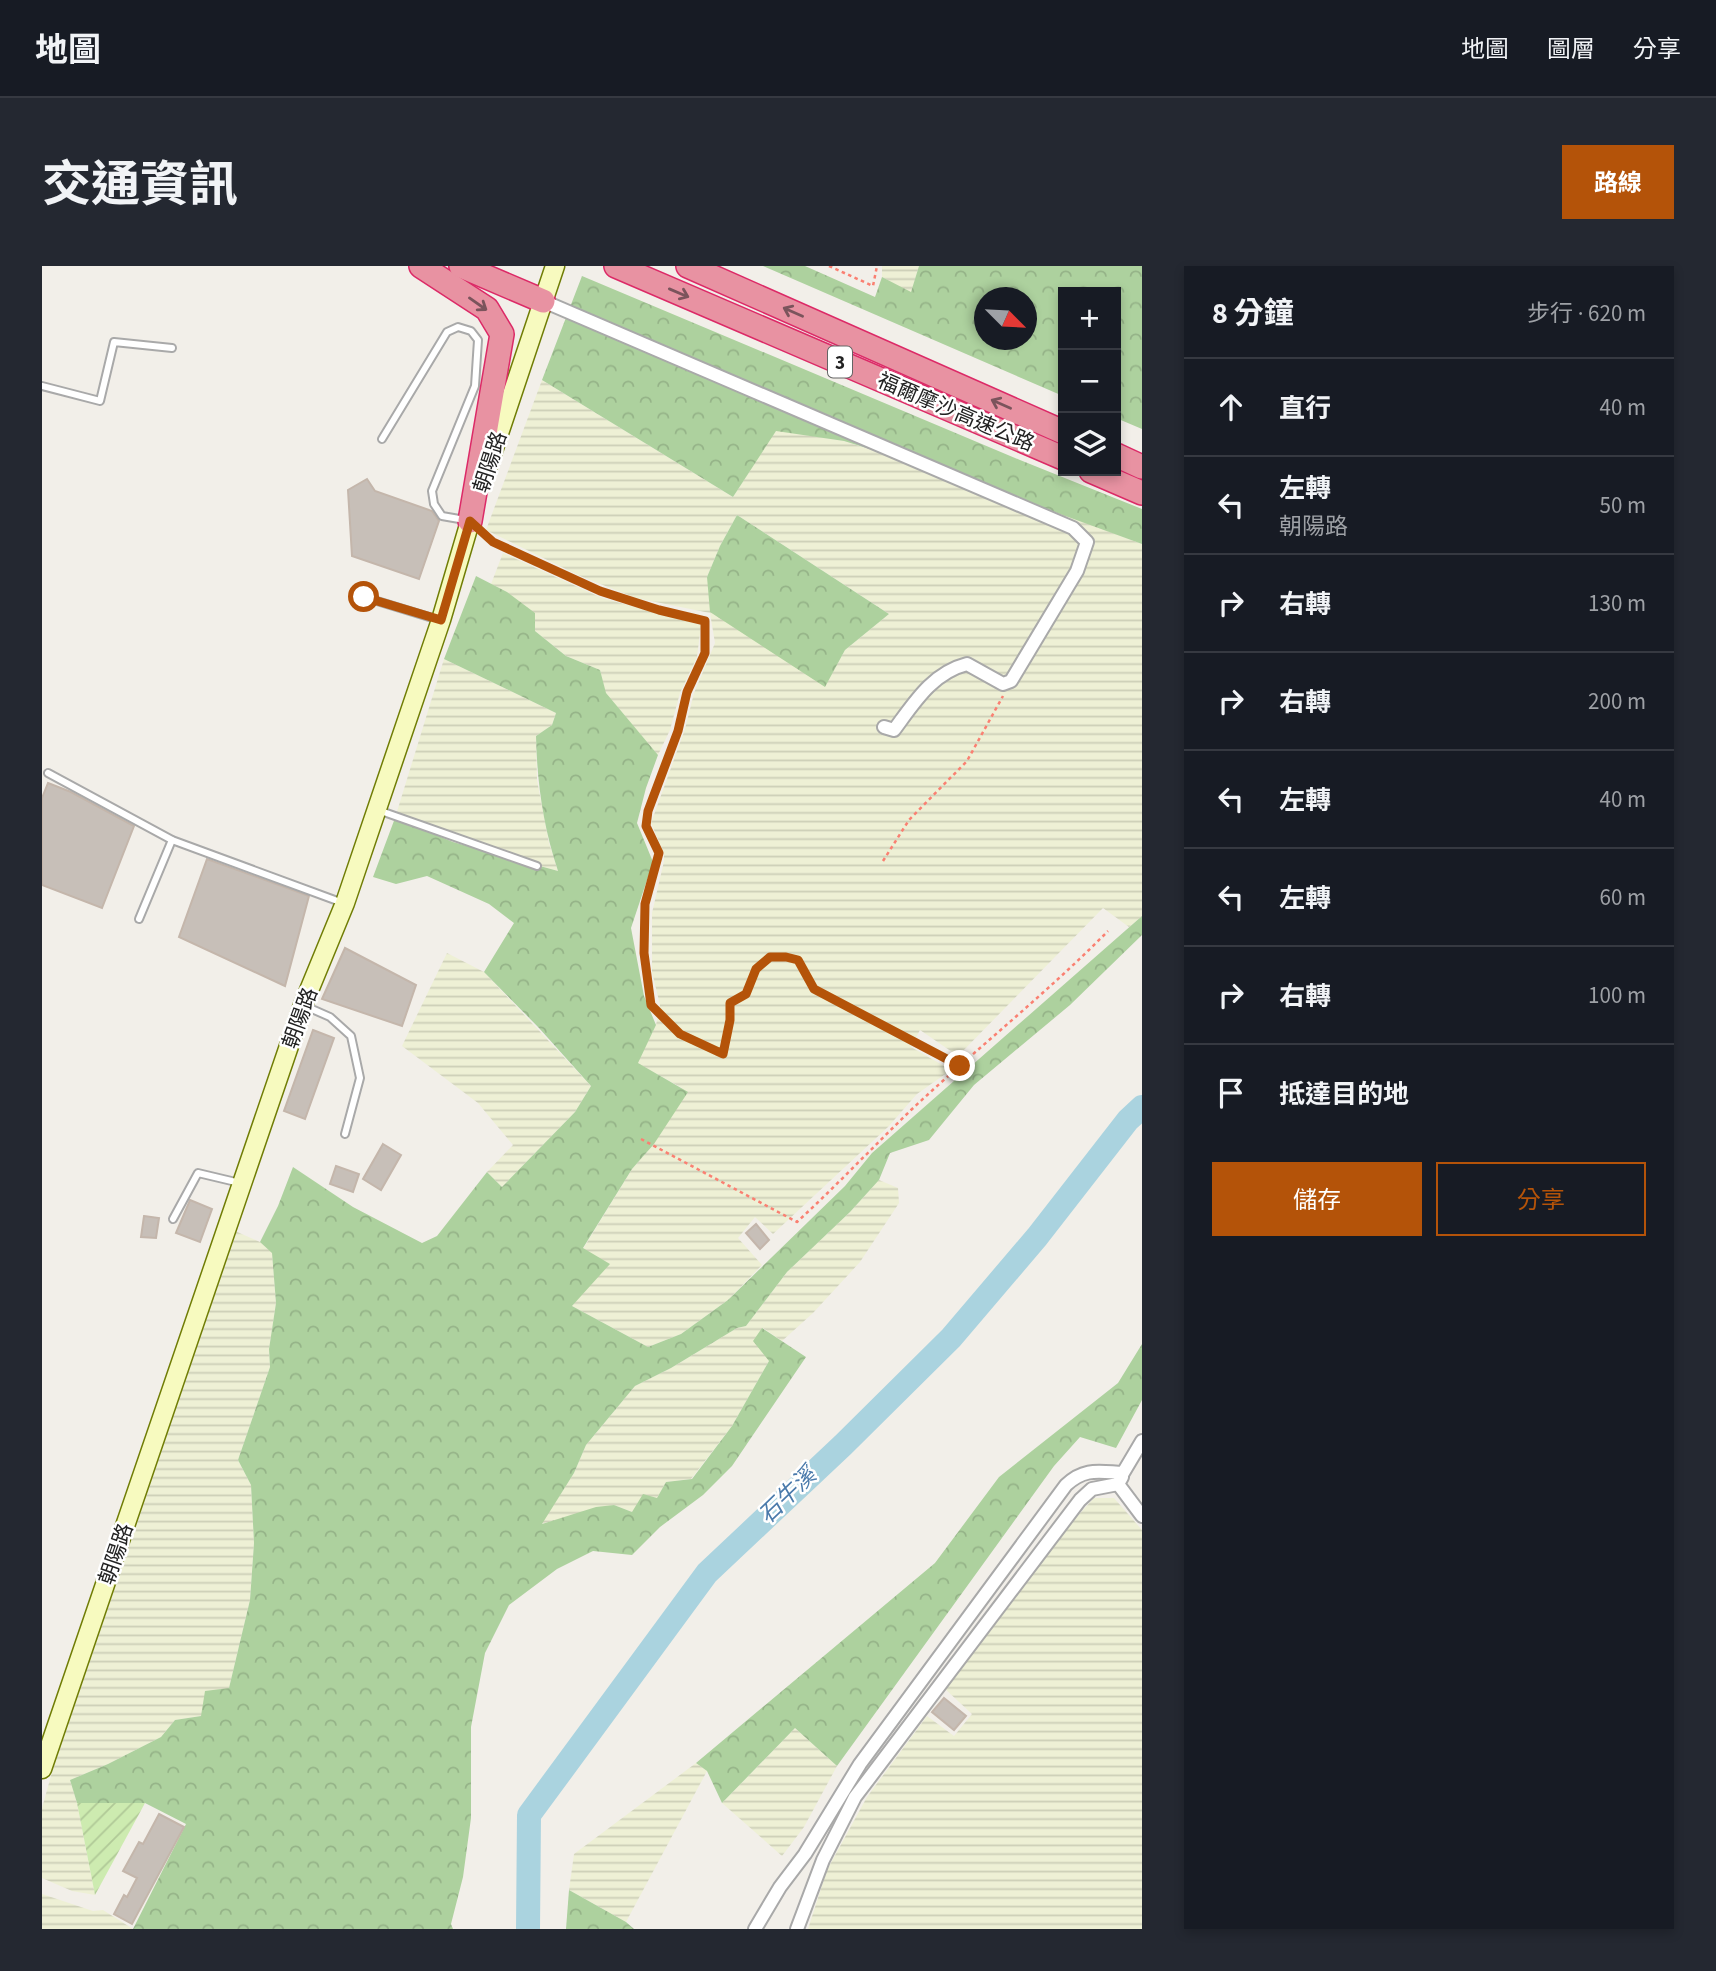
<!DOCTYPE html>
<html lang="zh-TW">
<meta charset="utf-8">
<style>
:root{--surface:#171b24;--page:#242831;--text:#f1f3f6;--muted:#9ea1a6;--line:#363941;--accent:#b45309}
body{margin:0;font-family:"Source Sans 3","Noto Sans TC",sans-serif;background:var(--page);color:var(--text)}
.controls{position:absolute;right:21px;top:21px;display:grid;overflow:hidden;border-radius:0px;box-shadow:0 4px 10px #0003}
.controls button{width:63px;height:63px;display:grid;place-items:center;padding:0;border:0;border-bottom:2px solid var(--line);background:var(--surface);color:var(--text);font:35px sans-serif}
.compass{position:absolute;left:932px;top:21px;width:63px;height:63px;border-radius:50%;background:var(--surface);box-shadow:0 4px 10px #0003;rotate:114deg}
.stop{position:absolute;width:21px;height:21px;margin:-16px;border:5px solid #b45309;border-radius:50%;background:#fff}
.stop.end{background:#b45309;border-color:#fff;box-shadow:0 2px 7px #0008}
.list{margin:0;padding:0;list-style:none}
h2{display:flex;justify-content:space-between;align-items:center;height:91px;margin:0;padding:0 28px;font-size:30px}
h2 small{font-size:23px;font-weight:400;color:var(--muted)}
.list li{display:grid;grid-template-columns:46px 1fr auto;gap:21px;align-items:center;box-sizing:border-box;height:98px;padding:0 28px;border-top:2px solid var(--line)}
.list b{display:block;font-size:26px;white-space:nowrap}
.list p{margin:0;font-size:23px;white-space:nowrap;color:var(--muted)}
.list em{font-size:23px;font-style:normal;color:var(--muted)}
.actions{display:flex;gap:14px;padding:21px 28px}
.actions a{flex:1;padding:16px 0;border:2px solid var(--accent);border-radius:0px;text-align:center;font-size:24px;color:var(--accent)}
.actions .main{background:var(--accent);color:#fff}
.icon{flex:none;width:38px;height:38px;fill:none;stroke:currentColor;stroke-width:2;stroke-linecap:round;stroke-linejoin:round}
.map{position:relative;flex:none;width:1100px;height:1663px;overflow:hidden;border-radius:0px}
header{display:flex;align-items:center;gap:42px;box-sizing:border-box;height:98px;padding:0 35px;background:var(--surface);border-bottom:2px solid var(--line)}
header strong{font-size:33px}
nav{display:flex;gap:38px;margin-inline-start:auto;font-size:24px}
.intro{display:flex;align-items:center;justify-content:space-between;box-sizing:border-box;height:168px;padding:0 42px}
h1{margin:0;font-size:49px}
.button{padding:18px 32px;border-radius:0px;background:var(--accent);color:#fff;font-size:24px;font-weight:700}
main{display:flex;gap:42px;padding:0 42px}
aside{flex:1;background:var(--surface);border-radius:0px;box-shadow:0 4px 10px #0003}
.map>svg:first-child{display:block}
</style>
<header>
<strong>地圖</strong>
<nav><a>地圖</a><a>圖層</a><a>分享</a></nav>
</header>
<div class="intro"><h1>交通資訊</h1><a class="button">路線</a></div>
<main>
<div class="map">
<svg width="1100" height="1663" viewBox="0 0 1100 1663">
<defs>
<pattern id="farmland-rules" width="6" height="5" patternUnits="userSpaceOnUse" patternTransform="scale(1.75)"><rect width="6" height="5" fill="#eef0d5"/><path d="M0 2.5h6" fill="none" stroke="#ccceb7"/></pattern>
<pattern id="forest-crowns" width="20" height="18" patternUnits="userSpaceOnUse" patternTransform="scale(1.75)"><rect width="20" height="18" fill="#add19e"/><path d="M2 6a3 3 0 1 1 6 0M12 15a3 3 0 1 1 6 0" fill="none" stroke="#95b388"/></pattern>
<pattern id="garden-furrows" width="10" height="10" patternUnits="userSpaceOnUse" patternTransform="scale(1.75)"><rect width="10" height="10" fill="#cdebb0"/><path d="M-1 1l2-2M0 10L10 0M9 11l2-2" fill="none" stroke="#b0c997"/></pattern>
</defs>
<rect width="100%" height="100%" fill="#f2efe9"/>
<!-- farmland -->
<g fill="url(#farmland-rules)" fill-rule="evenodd">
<polygon points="840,0 877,0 869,27 840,11"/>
<path d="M500,114L691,231L734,164L802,175L992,237L1100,278V650L1087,661L1061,642L916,790L878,764L869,781L909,804L875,828L846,861L731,968L713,951L696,972L720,999L686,1034L639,1068L606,1081L530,1040L541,983L590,903L612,878L640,822L595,797L614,759L618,739L610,706V647L622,595V587L609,557L643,463L652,427L673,377L668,347L594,332L538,310L444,264ZM695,249L847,348L803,384L783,420L665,311L678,280Z"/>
<polygon points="461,287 560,332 659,359 655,391 638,427 628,464 616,489 563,427 558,404 524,390 493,365 465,326 449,318"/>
<polygon points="402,393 514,447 510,459 494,470 495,514 507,577 516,605 411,576 353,552"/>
<polygon points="405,687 442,706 549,820 533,846 460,921 445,906 471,879 436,837 360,780"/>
<polygon points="837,914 856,922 857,937 818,996 771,1047 740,1075 721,1062 727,1095 690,1160 649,1213 624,1216 615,1232 590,1246 572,1239 499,1258 532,1207 544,1179 593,1120 629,1102 695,1062 704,1060 745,1006 808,946"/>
<polygon points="193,965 218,976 230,986 234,1037 227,1083 228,1101 196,1194 209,1219 212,1277 208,1334 187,1422 159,1450 133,1454 119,1471 66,1498 28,1514 35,1537 53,1629 30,1625 0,1612 0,1542 14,1492 97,1252"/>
<polygon points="1052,1232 1072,1232 1100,1264 1100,1663 766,1663 785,1604 825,1531 885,1450 912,1470 930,1448 902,1422 1031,1255"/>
<polygon points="753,1462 795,1500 762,1561 740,1590 680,1537"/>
<polygon points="654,1497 665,1505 584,1656 527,1624 532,1588"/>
<polygon points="0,1628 51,1645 61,1644 91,1663 0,1663"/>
</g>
<!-- forest -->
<g fill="url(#forest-crowns)" fill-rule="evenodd">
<path d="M721,0H763L833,31L840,11L869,26L877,0H1100V163L1074,152V26H1021V130ZM942,32H984V74H942Z"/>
<polygon points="540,10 978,194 1100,243 1100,278 917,211 802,175 734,165 691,231 500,114"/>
<polygon points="695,249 847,348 803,384 783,421 668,346 665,311 678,280"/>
<path d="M434,310L465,326L493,347V365L524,390L558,404L564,427L616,489L604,522L595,557L611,596L589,662L602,730L614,759L596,797L646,826L612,878L590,903L541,982L568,998L530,1040L606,1081L639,1068L686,1034L803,920L830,887L1100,650V669L1028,739L932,819L887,874L848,887L837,914L808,946L745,1006L704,1060L695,1062L629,1102L593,1120L544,1179L532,1207L500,1258L554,1241L572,1239L590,1246L601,1228L615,1232L624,1216L650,1213L690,1160L727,1095L711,1075L720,1062L764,1091L690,1200L661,1229L618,1261L590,1289L551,1285L515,1303L467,1339L443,1387L429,1461V1552L421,1611L409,1658L411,1663H91L144,1558L103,1537H35L28,1514L66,1498L119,1471L133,1454L159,1450L163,1425L187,1422L208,1334L212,1277L209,1219L196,1194L228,1101L227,1083L234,1037L230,987L218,976L236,940L251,901L311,941L380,977L395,970L445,906L460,921L533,846L549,820L497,762L442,706L472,657L447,638L385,610L354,618L331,611L353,552L411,576L516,605C501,560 495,516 494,470L510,459L514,447L402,393Z"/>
<polygon points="1100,1078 1100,1134 1074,1182 1038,1171 1012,1200 795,1500 753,1462 680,1537 665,1505 654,1497 893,1297 957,1211 1076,1117"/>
<polygon points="527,1624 584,1656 592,1663 524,1663"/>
</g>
<!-- garden -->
<polygon fill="url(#garden-furrows)" points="35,1537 103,1537 53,1629"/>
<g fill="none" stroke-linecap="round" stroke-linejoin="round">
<!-- river -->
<polyline stroke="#aad3df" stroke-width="24" points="486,1663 487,1549 665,1307 801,1179 909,1072 995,971 1086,854 1100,841"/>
</g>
<!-- building -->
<g fill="#c7bfb8" stroke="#c4b6ab" stroke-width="2">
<polygon points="325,213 333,225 390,245 397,255 377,313 310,290 306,224"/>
<polygon points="6,517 29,526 92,560 60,642 0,619 0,532"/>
<polygon points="165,593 267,630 243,720 137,671"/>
<polygon points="303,682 374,719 360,760 280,733"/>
<polygon points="271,764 292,772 263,853 242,845"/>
<polygon points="341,878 359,889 339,924 321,913"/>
<polygon points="294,900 317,908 311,926 288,918"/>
<polygon points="148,934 170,943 158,976 134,967"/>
<polygon points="102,950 117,952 114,972 99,971"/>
<polygon points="714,958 727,974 718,983 704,967"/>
<polygon points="902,1432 924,1450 912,1464 890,1446"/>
<polygon points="117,1548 142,1561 90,1658 72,1648 82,1629 85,1631 95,1612 81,1605 97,1576 101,1578"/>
</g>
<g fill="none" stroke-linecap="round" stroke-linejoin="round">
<!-- service casing -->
<g stroke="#a9a9a9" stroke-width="10">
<g id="service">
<polyline points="0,120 58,135 72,76 130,82"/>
<polyline points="340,173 405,66 416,61 429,65 436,74 433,120 390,225 392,238 400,250 423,254"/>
<polyline points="322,331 397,354"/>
<polyline points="6,507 130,574 301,637"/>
<polyline points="336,544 495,600"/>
<polyline points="97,653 130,574"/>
<polyline points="263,740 288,751 309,770 318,812 303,868"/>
<polyline points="131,953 156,907 198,917"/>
</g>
</g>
<!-- minor casing -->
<g stroke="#a9a9a9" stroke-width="16">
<g id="minor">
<path d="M501,35L1031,262L1045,276L1035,305L969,415L961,418L925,398C890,407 872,437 852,464L842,461"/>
<polyline points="1080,1211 1076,1218 1100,1250"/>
<path d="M713,1663L738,1621L763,1588L818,1498L1024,1219C1043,1201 1058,1206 1081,1207L1100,1175"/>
<polyline points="755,1663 781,1594 813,1531 1038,1234 1050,1223 1076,1218"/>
</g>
</g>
<!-- secondary casing -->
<g stroke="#707d05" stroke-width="21">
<g id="secondary">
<polyline points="444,206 513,0"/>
<polyline points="0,1503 261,739 303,637 399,354 432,242"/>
</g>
</g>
<!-- motorway casing -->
<g stroke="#dc2a67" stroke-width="26">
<g id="motorway">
<polyline points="379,0 445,43 460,68 428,255"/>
<polyline points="419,0 501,35"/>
<polyline points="574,0 1021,192"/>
<polyline points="646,0 1021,166"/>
<polyline points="1074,189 1100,201"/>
<polyline points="1049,205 1100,227"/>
</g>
</g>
<!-- path -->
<g stroke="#fa8072" stroke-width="2.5" stroke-dasharray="3.5 3.5" stroke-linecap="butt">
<polyline points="787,0 831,20 835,0"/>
<polyline points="441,267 451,276 558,325 617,344 663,355 663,387 645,426 636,465 606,545 605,560 617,587 603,638 602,687 609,739 638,768 681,788 688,755 688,737 704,728 714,703 728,691 744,691 756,694 772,723 918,800"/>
<polyline points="841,595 867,554 925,495 961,430"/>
<path d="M599,873L755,956C794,920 831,881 869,844C934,783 1004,728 1066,665"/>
</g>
<!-- service -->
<use href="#service" stroke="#fff" stroke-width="6"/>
<!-- minor -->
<use href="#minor" stroke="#fff" stroke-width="12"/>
<!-- secondary -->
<use href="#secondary" stroke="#f7fabf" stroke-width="18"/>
<!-- motorway -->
<use href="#motorway" stroke="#e892a2" stroke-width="23"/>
</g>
<!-- one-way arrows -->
<defs><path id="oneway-shaft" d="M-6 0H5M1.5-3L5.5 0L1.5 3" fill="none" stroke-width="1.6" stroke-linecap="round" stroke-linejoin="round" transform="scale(1.75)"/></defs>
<g stroke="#7b545c">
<use href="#oneway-shaft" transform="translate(637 27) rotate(23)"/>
<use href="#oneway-shaft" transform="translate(436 38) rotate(35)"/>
<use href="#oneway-shaft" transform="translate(751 46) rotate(-156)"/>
<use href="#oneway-shaft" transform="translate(959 138) rotate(-156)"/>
</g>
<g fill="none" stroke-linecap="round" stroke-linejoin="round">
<!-- route -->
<polyline stroke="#b45309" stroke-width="9" points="322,331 399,354 428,255 451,276 558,325 617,344 663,355 663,387 645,426 636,465 606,545 604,560 617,587 603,638 602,687 609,739 638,768 681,788 688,754 688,737 704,728 714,703 728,691 744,691 756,694 772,723 918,800"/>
</g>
<g text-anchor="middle" stroke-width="5" stroke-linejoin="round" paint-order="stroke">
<!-- shield labels -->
<rect fill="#fff" stroke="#646464" stroke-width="2" x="786" y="80.5" width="24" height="31" rx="5"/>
<g font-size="19" font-weight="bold" fill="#222">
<text x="798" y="103">3</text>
</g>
<!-- street labels -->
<g font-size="21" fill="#222" stroke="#fff">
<text transform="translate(914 146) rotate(23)" y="7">福爾摩沙高速公路</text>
<text transform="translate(448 196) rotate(-72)" y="7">朝陽路</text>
<text transform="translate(258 752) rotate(-70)" y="7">朝陽路</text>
<text transform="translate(74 1288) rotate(-71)" y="7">朝陽路</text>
</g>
<!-- water labels -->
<g font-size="23" font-style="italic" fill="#4a7aab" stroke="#fff">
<text transform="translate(745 1229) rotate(-44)" y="8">石牛溪</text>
</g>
</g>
</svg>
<div class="controls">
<button>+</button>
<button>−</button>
<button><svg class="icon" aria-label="layers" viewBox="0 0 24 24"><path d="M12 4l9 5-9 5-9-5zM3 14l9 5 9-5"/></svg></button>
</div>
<svg class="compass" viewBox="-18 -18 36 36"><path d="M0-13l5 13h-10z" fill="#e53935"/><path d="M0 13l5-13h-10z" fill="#9ea1a6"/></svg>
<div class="stop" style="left:322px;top:331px"></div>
<div class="stop end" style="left:918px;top:800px"></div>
</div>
<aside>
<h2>8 分鐘<small>步行 · 620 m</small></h2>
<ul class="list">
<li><svg class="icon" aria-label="ahead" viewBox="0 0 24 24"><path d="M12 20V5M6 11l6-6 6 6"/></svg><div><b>直行</b></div><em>40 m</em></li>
<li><svg class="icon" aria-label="left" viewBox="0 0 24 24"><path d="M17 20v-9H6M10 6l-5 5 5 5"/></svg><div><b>左轉</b><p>朝陽路</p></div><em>50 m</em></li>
<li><svg class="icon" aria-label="right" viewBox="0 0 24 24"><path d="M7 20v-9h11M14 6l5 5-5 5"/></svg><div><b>右轉</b></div><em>130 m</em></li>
<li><svg class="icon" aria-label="right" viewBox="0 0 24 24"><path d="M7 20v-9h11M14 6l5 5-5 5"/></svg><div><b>右轉</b></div><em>200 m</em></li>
<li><svg class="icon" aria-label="left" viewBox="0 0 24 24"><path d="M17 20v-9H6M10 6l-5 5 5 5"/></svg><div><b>左轉</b></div><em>40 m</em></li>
<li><svg class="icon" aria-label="left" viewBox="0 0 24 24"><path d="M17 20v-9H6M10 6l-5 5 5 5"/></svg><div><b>左轉</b></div><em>60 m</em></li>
<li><svg class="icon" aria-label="right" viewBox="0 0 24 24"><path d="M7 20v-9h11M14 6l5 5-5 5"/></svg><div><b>右轉</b></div><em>100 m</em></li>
<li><svg class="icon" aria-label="arrive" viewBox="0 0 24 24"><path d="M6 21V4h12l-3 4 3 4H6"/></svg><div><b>抵達目的地</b></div></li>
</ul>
<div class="actions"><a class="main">儲存</a><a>分享</a></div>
</aside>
</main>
